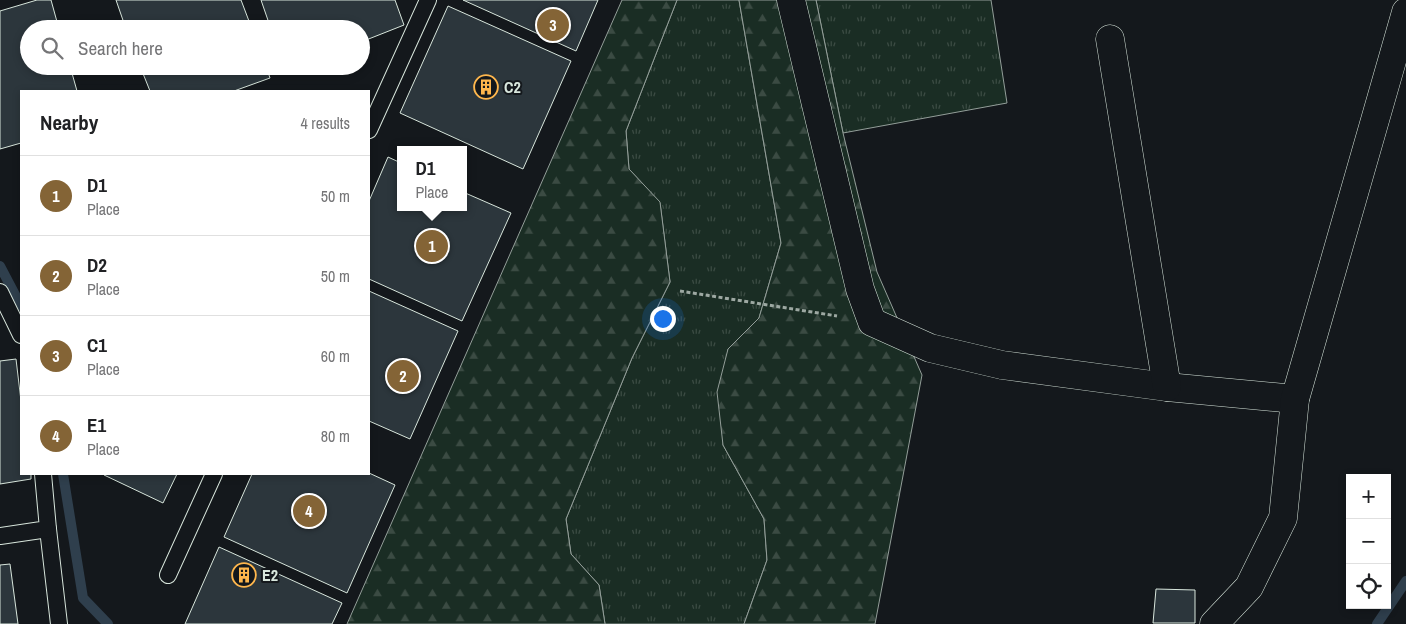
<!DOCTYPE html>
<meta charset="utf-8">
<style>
:root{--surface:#fff;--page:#f6f6f6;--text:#202124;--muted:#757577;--line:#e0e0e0;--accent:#846436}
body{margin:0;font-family:"Archivo Narrow",sans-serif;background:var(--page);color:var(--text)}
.controls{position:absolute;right:15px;bottom:15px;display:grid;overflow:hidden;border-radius:0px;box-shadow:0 2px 8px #0003}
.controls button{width:45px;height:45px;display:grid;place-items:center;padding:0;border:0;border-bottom:1px solid var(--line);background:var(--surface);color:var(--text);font:25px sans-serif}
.you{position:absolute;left:662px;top:318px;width:18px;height:18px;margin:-12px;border:4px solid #fff;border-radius:50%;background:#1a73e8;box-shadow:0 0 0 8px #1a73e833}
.badge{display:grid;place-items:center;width:32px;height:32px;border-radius:50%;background:var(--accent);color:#fff;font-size:16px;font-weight:700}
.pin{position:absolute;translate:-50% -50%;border:2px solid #fff;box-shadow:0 1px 5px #0006}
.popup{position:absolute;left:397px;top:146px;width:70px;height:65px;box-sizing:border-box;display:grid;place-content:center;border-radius:0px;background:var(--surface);filter:drop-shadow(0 1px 4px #0005);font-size:16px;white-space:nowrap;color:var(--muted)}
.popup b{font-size:19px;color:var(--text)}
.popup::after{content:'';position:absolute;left:50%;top:100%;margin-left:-10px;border:10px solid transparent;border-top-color:var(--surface)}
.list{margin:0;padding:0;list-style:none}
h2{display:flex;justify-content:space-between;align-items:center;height:65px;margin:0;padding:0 20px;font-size:21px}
h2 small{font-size:16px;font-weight:400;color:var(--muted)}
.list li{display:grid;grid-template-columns:32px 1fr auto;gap:15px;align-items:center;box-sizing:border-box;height:80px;padding:0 20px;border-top:1px solid var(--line)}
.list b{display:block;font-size:19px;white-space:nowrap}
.list p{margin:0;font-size:16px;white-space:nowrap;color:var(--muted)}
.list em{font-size:16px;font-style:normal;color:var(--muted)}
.icon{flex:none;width:28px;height:28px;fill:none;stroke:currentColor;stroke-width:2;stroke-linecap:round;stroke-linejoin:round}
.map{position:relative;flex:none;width:1406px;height:624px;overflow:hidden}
.search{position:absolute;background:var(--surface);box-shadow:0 2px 8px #0003;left:20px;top:20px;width:350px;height:55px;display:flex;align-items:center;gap:12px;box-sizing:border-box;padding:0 18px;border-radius:28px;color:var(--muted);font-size:19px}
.panel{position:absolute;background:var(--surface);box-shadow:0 2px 8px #0003;left:20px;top:90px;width:350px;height:385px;border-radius:0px}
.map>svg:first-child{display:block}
</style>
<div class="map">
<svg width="1406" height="624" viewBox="0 0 1406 624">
<defs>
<pattern id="grass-tufts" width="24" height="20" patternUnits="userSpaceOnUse" patternTransform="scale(1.25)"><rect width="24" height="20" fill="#1a2d24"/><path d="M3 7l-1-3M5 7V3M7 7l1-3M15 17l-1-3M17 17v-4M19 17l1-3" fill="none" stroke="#3b4b43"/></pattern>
<pattern id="forest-firs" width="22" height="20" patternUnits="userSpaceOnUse" patternTransform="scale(1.25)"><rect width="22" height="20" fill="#1a2d24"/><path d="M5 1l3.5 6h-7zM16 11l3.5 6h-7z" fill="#3b4b43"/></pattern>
</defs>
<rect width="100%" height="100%" fill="#14181c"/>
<!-- grass -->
<g fill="url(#grass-tufts)" stroke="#939e99">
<polygon points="677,0 739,0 781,243 759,318 728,349 723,445 764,519 767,560 744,624 605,624 599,585 571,554 566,519 632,358 670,282 660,203 629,169 626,131"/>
<polygon points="816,0 991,0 1007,103 843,133"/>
</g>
<!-- forest -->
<g fill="url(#forest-firs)" stroke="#939e99">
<polygon points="622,0 677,0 626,131 629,169 660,202 670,282 632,358 566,519 571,554 599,585 605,624 347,624"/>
<polygon points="739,0 816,0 843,133 877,272 922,375 875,624 744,624 767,560 764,519 723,445 717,392 728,349 759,318 781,243"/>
</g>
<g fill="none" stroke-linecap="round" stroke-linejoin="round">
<!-- stream -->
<g stroke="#2f3f4d" stroke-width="10">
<polyline points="0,266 21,306"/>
<polyline points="63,474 83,598 108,624"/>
<polyline points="1377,624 1406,581"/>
</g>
</g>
<!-- building -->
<g fill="#2c363c" stroke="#d8e6dc">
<polygon points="37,0 51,0 59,29 29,29 29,66 70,66 77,91 21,91 21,143 0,149 0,11"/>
<polygon points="116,0 241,0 252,29 126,29"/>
<polygon points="261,0 395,0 404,25 361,42 361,29 271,29"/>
<polygon points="463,0 598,0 576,51"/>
<polygon points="448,6 571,61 523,169 400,113"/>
<polygon points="140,66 266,66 270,78 234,91 150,91"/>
<polygon points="388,157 401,163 401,207 463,207 463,192 511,213 462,321 369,279 369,201"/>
<polygon points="369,291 458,331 410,439 369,421"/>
<polygon points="16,359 21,401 21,474 31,474 31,479 0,484 0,361"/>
<polygon points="369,473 395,485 347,593 224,537 252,474"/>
<polygon points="104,474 177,474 163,503 104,475"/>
<polygon points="219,547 342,603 332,624 185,624"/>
<polygon points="10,564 18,624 0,624 0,565"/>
<polygon points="1156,589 1195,590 1195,623 1153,623"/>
</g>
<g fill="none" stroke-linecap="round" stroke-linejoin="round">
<!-- service casing -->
<g stroke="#d8e6dc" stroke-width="18">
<g id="service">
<polyline points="369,130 428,0"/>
<polyline points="0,292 21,335"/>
<polyline points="48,529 59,624"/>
<polyline points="0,536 48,529 43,474"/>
<polyline points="168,575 214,474"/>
</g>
</g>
<!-- minor casing -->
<g stroke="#d8e6dc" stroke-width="29">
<g id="minor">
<polyline points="791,0 860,289 872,322 930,348 1002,365 1167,387 1295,399"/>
<polyline points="1110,39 1167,387"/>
<polyline points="1214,624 1249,587 1283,518 1295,399 1406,12"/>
</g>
</g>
<!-- path -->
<polyline stroke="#9da8a2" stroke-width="3" stroke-dasharray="4 2.5" stroke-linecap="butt" points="680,291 837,316"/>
<!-- service -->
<use href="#service" stroke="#14181c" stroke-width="16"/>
<!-- minor -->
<use href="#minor" stroke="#14181c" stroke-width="28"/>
</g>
<!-- icons -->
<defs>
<g id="building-ring" transform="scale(1.25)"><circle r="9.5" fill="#14181c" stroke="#ffb74d" stroke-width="1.5"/><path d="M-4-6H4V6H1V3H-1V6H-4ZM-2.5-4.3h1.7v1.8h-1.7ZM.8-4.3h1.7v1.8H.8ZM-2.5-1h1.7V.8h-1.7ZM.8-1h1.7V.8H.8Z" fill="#ffb74d"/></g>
</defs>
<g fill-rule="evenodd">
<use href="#building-ring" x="486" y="87"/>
<use href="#building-ring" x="244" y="575"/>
</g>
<g text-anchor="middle" stroke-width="4" stroke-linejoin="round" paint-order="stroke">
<!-- poi labels -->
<g font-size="16" font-weight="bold" fill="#d8e6dc" stroke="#14181c" text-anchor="start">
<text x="504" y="93">C2</text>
<text x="262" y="581">E2</text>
</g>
</g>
</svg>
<div class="controls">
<button>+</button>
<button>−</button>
<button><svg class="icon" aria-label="locate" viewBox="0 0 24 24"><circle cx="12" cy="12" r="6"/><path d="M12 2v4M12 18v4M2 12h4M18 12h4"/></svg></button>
</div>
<div class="you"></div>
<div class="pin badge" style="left:432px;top:246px">1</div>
<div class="popup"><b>D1</b>Place</div>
<div class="pin badge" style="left:403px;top:376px">2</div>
<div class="pin badge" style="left:553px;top:25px">3</div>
<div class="pin badge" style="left:309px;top:511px">4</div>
<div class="search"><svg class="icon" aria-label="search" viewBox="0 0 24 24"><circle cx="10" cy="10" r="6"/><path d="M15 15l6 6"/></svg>Search here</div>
<section class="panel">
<h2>Nearby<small>4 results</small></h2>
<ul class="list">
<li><span class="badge">1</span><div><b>D1</b><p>Place</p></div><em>50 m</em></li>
<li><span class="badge">2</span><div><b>D2</b><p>Place</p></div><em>50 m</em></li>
<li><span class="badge">3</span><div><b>C1</b><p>Place</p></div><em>60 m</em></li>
<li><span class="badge">4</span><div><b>E1</b><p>Place</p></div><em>80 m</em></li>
</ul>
</section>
</div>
